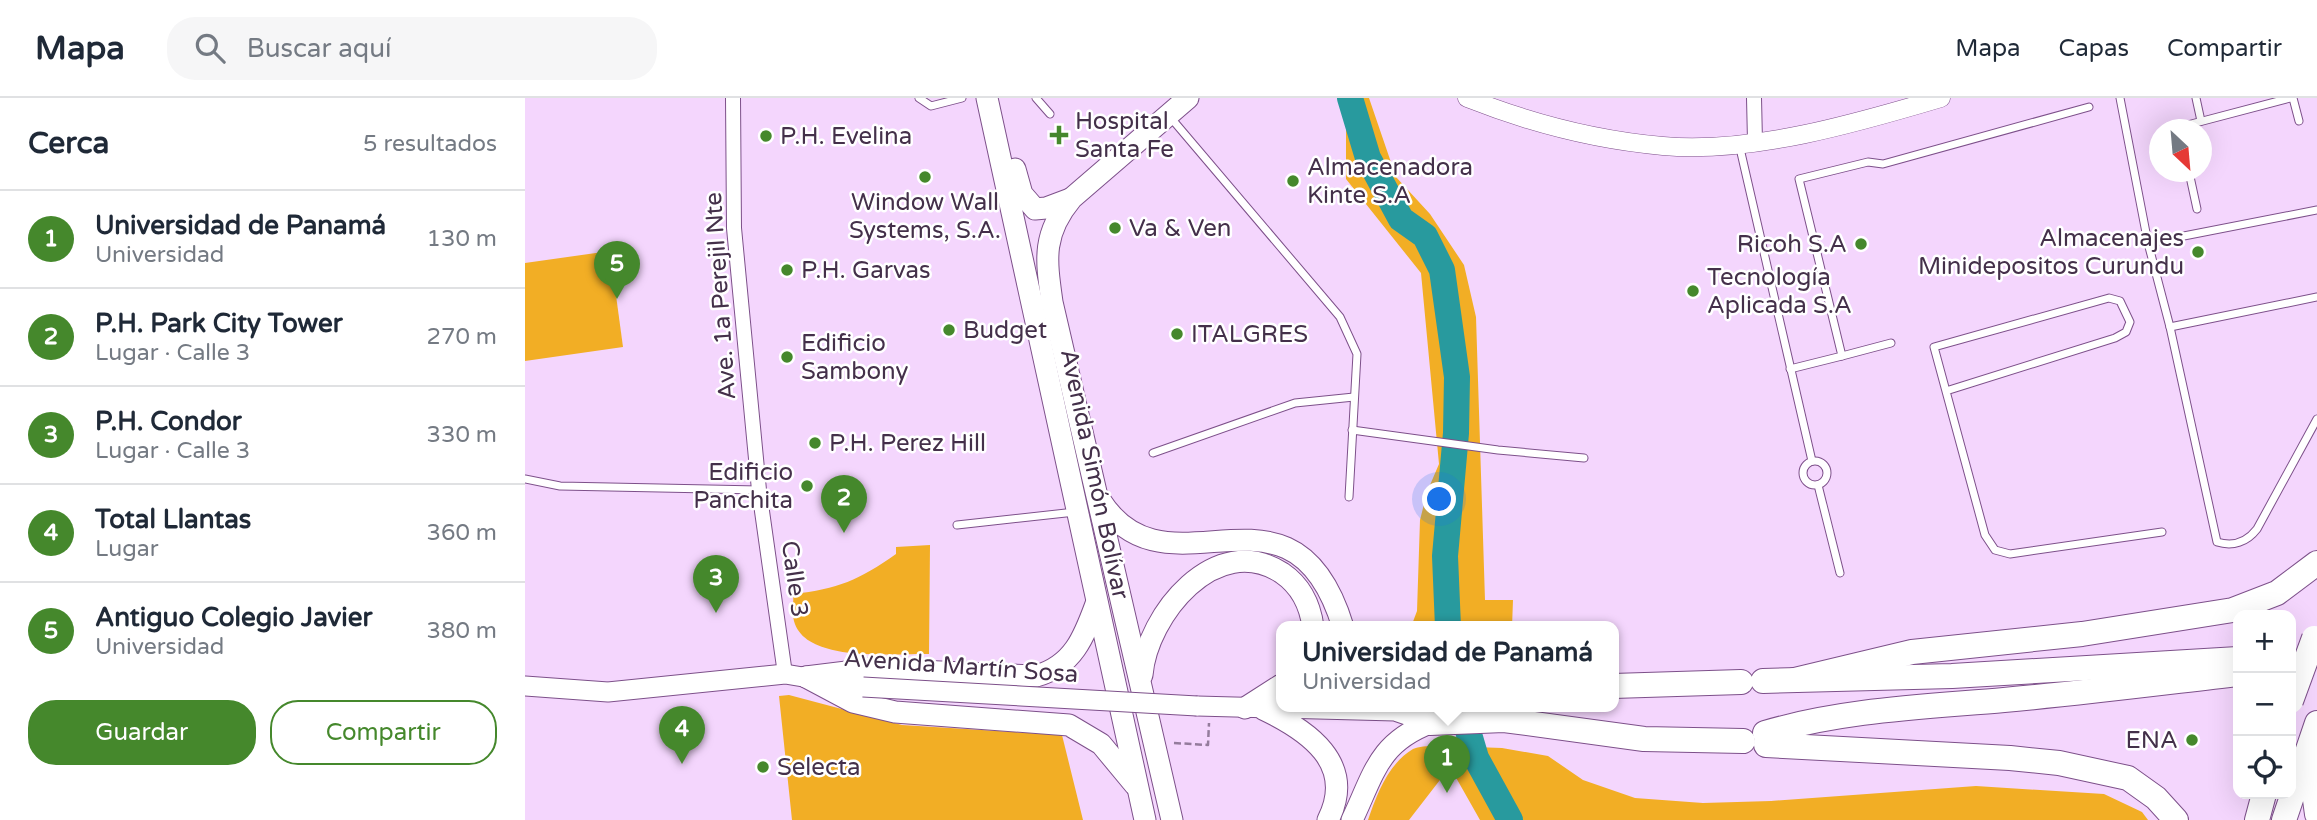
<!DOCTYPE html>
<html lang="es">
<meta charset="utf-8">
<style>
:root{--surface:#fff;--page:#f6f6f7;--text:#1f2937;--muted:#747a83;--line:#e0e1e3;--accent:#45882c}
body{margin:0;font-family:"Varela Round",sans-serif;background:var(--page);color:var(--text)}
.controls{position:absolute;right:21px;bottom:21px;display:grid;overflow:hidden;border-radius:14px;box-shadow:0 7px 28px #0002}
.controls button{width:63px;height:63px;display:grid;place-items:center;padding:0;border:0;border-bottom:2px solid var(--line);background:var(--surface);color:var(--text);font:35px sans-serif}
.compass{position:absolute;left:1624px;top:21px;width:63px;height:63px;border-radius:50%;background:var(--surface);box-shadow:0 7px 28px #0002;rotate:154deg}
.you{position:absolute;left:915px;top:402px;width:24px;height:24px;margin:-18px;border:5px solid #fff;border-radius:50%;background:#1a73e8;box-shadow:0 0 0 10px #1a73e833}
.badge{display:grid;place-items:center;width:46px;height:46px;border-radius:50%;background:var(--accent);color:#fff;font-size:23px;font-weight:700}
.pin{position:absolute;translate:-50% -58px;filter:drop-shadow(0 2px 4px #0008)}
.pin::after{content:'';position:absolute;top:37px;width:24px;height:21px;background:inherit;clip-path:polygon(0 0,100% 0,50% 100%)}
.popup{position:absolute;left:751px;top:523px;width:343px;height:91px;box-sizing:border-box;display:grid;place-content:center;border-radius:14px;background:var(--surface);filter:drop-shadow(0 2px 5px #0005);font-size:23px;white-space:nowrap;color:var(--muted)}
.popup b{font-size:26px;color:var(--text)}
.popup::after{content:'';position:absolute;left:50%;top:100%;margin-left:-14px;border:14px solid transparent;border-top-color:var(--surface)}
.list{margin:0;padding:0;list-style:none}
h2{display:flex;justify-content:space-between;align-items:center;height:91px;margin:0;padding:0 28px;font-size:30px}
h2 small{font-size:23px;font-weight:400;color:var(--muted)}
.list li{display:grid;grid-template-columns:46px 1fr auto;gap:21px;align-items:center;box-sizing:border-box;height:98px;padding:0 28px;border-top:2px solid var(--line)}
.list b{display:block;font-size:26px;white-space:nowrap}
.list p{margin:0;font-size:23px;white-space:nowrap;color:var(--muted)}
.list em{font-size:23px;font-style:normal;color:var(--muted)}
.actions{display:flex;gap:14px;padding:21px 28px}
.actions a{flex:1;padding:16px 0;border:2px solid var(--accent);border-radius:28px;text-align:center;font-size:24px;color:var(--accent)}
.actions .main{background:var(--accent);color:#fff}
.icon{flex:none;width:38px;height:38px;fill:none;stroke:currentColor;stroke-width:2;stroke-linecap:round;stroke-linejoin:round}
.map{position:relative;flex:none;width:1792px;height:722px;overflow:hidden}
header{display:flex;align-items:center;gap:42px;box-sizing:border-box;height:98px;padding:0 35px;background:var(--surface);border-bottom:2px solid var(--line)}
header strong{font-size:33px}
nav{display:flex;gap:38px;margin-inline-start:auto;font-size:24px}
.search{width:490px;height:63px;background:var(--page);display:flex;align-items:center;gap:18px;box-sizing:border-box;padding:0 24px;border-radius:28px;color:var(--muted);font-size:26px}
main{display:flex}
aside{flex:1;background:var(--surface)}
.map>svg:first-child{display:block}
</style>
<header>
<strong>Mapa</strong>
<div class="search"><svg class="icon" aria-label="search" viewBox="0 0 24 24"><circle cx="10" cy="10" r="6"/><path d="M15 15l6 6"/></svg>Buscar aquí</div>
<nav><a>Mapa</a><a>Capas</a><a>Compartir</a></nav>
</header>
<main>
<aside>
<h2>Cerca<small>5 resultados</small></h2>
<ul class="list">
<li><span class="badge">1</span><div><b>Universidad de Panamá</b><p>Universidad</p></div><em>130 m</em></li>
<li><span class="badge">2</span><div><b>P.H. Park City Tower</b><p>Lugar · Calle 3</p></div><em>270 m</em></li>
<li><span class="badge">3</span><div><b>P.H. Condor</b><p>Lugar · Calle 3</p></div><em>330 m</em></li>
<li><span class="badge">4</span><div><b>Total Llantas</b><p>Lugar</p></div><em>360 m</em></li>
<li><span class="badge">5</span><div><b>Antiguo Colegio Javier</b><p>Universidad</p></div><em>380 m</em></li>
</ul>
<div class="actions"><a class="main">Guardar</a><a>Compartir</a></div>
</aside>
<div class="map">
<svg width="1792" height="722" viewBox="0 0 1792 722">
<rect width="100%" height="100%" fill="#f4d6fd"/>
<!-- green -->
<g fill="#f2ae25">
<polygon points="816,0 844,0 871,79 905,116 939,167 951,219 960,502 988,502 987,529 886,529 892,513 895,422 902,394 914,366 896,175 821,81 821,8"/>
<polygon points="85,153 98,249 0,263 0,165"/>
<path d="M405,447L404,556C371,555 272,567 268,517C267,511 269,503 268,496C313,491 334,482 371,456V449Z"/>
<polygon points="264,597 377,627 537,637 558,722 267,722 254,598"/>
<path d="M922,648L977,650L1023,658L1058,682L1110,700L1178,705L1246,703L1451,688L1579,696L1617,714L1623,722H955L925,669L884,722H843C852,696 863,666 888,651C896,647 912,648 922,648Z"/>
</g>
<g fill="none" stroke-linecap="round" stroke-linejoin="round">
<!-- river -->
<g stroke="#289a9e" stroke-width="26">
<polyline points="825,0 843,60 876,121 900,138 917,172 932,279 931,335 920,458 923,529"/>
<polyline points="936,609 951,660 985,722"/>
</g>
<!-- service casing -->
<g stroke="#7d508a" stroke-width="9">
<g id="service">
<polyline points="394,0 406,8 437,0"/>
<polyline points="511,0 525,16"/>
<path d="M1595,0L1623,145L1645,229L1692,444C1708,449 1722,444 1732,431L1792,321"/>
<polyline points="1671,0 1676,23"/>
<polyline points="1768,0 1774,23"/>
<polyline points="646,20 815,219 832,256 824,399"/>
<polyline points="1656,32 1655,29 1765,0"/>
<polyline points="1214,46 1287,363"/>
<polyline points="1664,74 1672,111"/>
<polyline points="1623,145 1792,112"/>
<polyline points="1645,229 1792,199"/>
<polyline points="1317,258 1366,245"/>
<polyline points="1265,271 1317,258 1274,81 1343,64 1358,66 1564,9"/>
<polyline points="1421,293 1590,240 1601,234 1605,224 1595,203 1584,200 1409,249 1460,437 1470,452 1485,456 1637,434"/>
<polyline points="827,332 973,352 1059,360"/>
<polyline points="628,355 770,305 829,299"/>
<circle cx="1290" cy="375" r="12"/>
<polyline points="0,381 35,388 234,392"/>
<polyline points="1293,387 1315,475"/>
<polyline points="432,427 550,414"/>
</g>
</g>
<!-- minor casing -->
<g stroke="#7d508a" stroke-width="16">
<g id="minor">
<polyline points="208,0 209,130 234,392 260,576"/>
<polyline points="1229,0 1230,43"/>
</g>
</g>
<!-- tertiary casing -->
<g stroke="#7d508a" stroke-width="19">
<path id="tertiary" d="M942,0C1005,25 1070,42 1138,48C1226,56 1332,25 1416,0"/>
</g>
<!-- secondary casing -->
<g stroke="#7d508a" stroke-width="21">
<g id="secondary">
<polyline points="0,588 83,594 260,576 338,589"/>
<polyline points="672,608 870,613 905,625"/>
</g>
</g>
<!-- primary casing -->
<g stroke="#7d508a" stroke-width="23">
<g id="primary">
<polyline points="462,0 620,722"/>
<polyline points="490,71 497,96 510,111 521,110 545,101"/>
<path d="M575,402C643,509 767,361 818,529"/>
<path d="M617,577C622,517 691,432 757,475C776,488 785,506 788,529"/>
<polyline points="281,579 328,604 370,614 544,627 576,646 610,687"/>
<path d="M281,579L346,571L511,578C548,568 559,539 571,506"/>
<polyline points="720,610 756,587"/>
<path d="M738,611C782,632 832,665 803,722"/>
<path d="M647,722L527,204C521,161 517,136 547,100L663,0"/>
<path d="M827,722C849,676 853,645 905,625"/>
</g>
</g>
<!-- motorway casing -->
<g stroke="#7d508a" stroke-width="26">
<g id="motorway">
<polyline points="1270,582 1387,554 1557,536 1708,512 1752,495 1792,465"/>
<polyline points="1238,583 1427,578 1713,561"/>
<polyline points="1088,588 1216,584"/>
<polyline points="905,625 979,622 1119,641 1218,643"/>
<path d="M1240,635C1317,612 1399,609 1479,602C1557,595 1635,585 1713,576"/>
<polyline points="1241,647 1485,660 1534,665 1603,680 1631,700 1651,722"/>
<polyline points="1784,658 1792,716"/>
<polyline points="1732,722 1739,696"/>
<polyline points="1759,722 1792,625"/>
</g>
</g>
<!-- path -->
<polyline stroke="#947c9c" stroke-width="2.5" stroke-dasharray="7 3.5" stroke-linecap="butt" points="649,645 683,647 684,625"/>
<!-- service -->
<use href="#service" stroke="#fff" stroke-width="7"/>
<!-- minor -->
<use href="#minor" stroke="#fff" stroke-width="14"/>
<!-- tertiary -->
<use href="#tertiary" stroke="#fff" stroke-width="18"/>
<!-- secondary -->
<use href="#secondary" stroke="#fff" stroke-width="19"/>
<!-- primary -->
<use href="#primary" stroke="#fff" stroke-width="21"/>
<!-- motorway -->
<use href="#motorway" stroke="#fff" stroke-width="24"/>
<!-- secondary-bridge casing -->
<g stroke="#7d508a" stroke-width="21" stroke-linecap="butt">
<polyline id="secondary-bridge" points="338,589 672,608"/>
</g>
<!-- motorway-bridge casing -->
<g stroke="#7d508a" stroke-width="26" stroke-linecap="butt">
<polyline id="motorway-bridge" points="1766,603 1789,540"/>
</g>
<!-- secondary-bridge -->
<use href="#secondary-bridge" stroke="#fff" stroke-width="19"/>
<!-- motorway-bridge -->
<use href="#motorway-bridge" stroke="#fff" stroke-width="24"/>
</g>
<!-- markers -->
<g fill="#45882c" stroke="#fff" stroke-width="2.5">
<path d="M530.5 26.5h7v7h7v7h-7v7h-7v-7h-7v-7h7z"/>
<circle cx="241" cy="38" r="7"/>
<circle cx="400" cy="79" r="7"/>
<circle cx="768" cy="83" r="7"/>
<circle cx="590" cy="130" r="7"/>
<circle cx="1336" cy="146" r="7"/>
<circle cx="1673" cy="154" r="7"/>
<circle cx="262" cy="172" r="7"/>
<circle cx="1168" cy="193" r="7"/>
<circle cx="424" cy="232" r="7"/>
<circle cx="652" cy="236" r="7"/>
<circle cx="262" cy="259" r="7"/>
<circle cx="290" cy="345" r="7"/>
<circle cx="282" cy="388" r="7"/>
<circle cx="1667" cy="642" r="7"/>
<circle cx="238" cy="669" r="7"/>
</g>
<g text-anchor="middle" stroke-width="5" stroke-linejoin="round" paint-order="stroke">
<!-- poi labels -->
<g font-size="24" fill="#44304a" stroke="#fff" text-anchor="start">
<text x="550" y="31">Hospital<tspan x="550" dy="28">Santa Fe</tspan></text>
<text x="255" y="46">P.H. Evelina</text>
<text x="782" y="77">Almacenadora<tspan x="782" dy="28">Kinte S.A</tspan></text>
<text x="400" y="112" text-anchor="middle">Window Wall<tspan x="400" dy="28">Systems, S.A.</tspan></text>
<text x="604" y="138">Va &amp; Ven</text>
<text x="1659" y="148" text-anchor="end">Almacenajes<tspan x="1659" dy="28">Minidepositos Curundu</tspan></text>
<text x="1322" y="154" text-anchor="end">Ricoh S.A</text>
<text x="276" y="180">P.H. Garvas</text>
<text x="1182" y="187">Tecnología<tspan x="1182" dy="28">Aplicada S.A</tspan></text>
<text x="438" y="240">Budget</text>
<text x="666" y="244">ITALGRES</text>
<text x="276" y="253">Edificio<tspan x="276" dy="28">Sambony</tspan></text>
<text x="304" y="353">P.H. Perez Hill</text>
<text x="268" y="382" text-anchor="end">Edificio<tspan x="268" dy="28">Panchita</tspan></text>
<text x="1653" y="650" text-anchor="end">ENA</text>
<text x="252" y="677">Selecta</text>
</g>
<!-- street labels -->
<g font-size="24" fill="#44304a" stroke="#fff">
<text transform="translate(195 198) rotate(-94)" y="8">Ave. 1a Perejil Nte</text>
<text transform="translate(570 376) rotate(78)" y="8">Avenida Simón Bolívar</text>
<text transform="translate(270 481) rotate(82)" y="8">Calle 3</text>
<text transform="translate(436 568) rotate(4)" y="8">Avenida Martín Sosa</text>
</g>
</g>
</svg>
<div class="controls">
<button>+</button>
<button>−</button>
<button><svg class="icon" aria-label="locate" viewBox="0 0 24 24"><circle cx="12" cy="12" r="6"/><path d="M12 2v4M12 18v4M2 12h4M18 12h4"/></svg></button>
</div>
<svg class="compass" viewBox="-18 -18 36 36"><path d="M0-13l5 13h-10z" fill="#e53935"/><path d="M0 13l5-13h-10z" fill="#747a83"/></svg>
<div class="you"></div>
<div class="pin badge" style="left:922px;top:695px">1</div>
<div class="popup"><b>Universidad de Panamá</b>Universidad</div>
<div class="pin badge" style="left:319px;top:435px">2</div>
<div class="pin badge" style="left:191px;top:515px">3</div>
<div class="pin badge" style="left:157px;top:666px">4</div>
<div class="pin badge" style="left:92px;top:201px">5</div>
</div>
</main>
